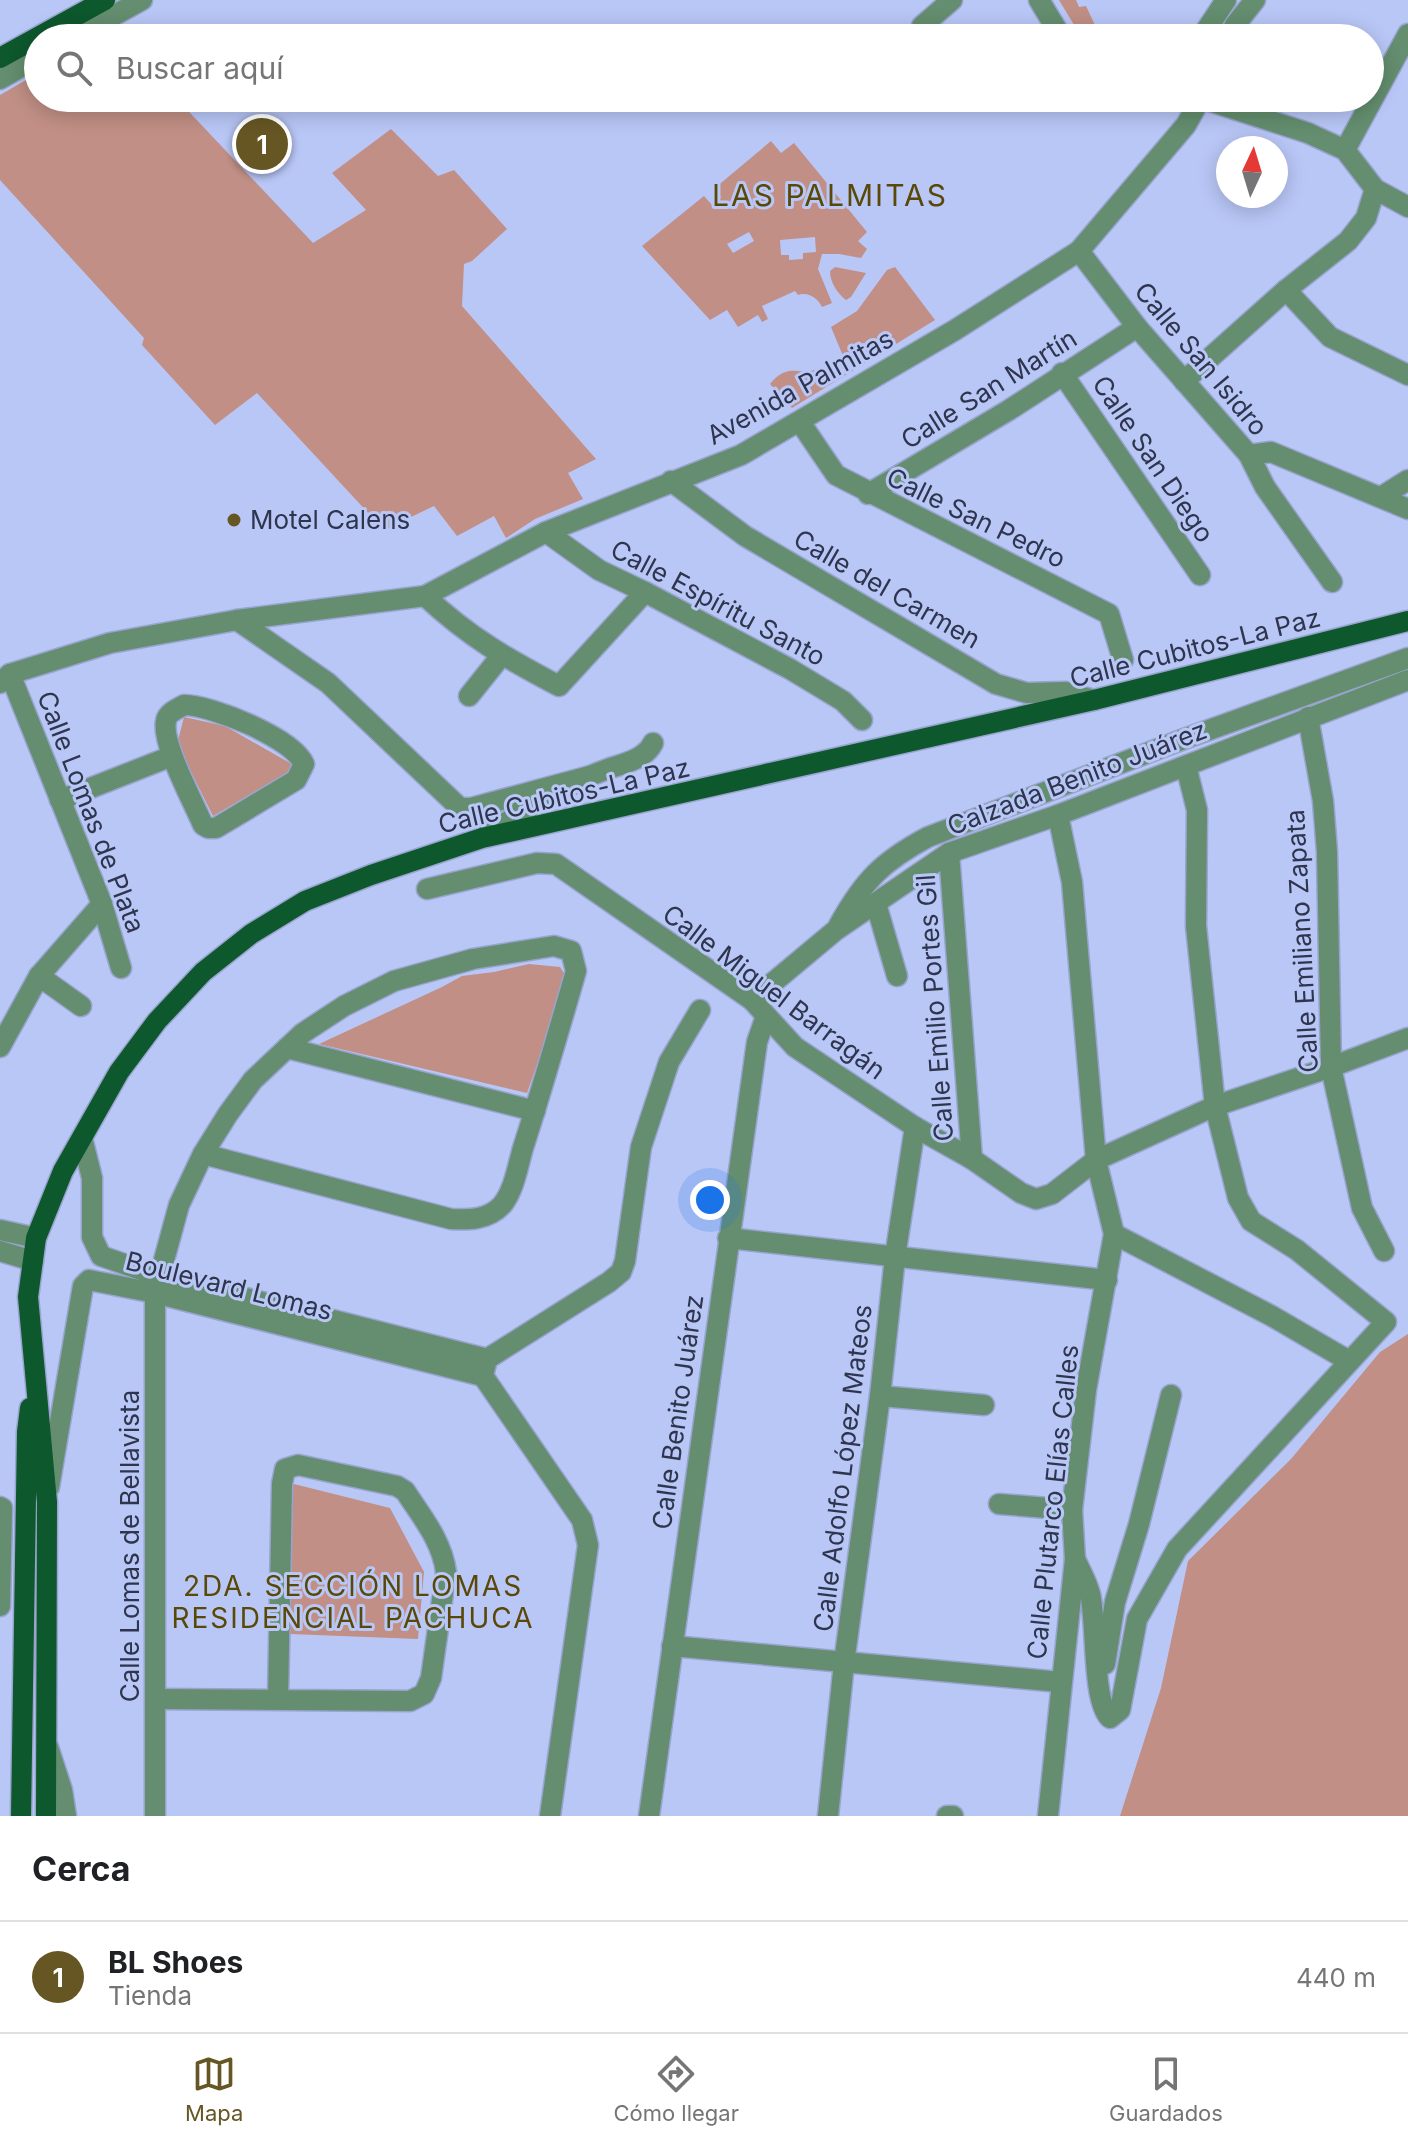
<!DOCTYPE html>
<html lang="es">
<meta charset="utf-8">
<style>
:root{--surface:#fff;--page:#f6f6f6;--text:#202124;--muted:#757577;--line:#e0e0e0;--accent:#665624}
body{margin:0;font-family:Inter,sans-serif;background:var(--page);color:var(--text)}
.compass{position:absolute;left:1216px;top:136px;width:72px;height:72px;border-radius:50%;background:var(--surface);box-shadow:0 4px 20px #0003;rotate:4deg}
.you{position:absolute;left:710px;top:1200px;width:28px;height:28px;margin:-20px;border:6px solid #fff;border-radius:50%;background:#1a73e8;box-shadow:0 0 0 12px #1a73e833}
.badge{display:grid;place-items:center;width:52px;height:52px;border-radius:50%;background:var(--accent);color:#fff;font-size:26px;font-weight:700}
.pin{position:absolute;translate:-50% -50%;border:4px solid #fff;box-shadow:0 2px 8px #0006}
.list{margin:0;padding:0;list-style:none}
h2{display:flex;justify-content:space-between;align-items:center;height:104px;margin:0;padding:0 32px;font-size:34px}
h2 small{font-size:26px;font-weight:400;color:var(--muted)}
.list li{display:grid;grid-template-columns:52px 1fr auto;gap:24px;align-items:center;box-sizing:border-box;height:112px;padding:0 32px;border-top:2px solid var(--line)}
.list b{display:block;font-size:30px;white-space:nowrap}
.list p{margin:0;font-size:26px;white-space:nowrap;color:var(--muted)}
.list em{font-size:26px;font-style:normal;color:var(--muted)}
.icon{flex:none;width:44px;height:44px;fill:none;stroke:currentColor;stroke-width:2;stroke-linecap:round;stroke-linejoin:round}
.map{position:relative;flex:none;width:1408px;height:1816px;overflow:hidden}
.search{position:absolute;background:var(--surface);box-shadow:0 4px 20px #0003;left:24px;right:24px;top:24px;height:88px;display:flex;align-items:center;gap:20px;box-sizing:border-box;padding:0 28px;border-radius:44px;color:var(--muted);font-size:30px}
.sheet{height:216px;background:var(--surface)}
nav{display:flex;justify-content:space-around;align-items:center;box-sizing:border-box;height:112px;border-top:2px solid var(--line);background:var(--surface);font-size:22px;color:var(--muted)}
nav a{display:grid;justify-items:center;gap:4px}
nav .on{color:var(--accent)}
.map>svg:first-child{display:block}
</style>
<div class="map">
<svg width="1408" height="1816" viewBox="0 0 1408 1816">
<rect width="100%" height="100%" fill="#b9c7f7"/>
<!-- green -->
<g fill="#c18f85" fill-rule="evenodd">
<polygon points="1059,0 1076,0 1079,7 1086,6 1101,38 1082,38"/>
<polygon points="38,73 38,98 176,98 313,243 366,210 332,173 391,129 438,176 454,170 507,229 472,261 464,264 462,306 596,459 568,473 583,499 535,519 506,538 494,516 457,536 434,506 384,530 257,393 215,425 142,345 144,338 0,180 0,95"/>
<path d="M771,141L781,153L794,143L867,232L858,241L867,249L861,258L839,254H822L818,269L832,303L822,307C819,300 809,291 798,295L795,291L762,306L768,319L762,322L758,315L738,327L727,310L710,320L642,246L704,196L712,205L721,197L715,188ZM749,232L754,241L733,253L727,244ZM815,237L816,252L803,253V259L789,260V255H781L780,240Z"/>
<path d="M835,267L866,273L851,297L846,300C837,293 830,282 830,271Z"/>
<path d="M895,267L935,320L792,408L770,384C788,362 798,376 819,369C827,367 836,360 843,356L831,327L857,311L887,270Z"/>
<polygon points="184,717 225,726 297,767 213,816 186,762 175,752"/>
<polygon points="529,964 560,967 567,978 527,1093 319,1044 442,987 462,976 494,972"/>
<polygon points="1408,1334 1408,1816 1120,1816 1161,1688 1188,1561 1291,1459 1380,1352"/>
<polygon points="294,1484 390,1508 424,1572 418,1639 290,1634 290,1490"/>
</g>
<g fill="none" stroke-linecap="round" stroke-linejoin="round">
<!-- minor casing -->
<g stroke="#98a4ce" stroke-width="23">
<g id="minor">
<polyline points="1039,0 1062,38"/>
<polyline points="922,26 952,0"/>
<polyline points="73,38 142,0"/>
<polyline points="1201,38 1226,0"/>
<polyline points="1229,38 1235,25 1255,0"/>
<polyline points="0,79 38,57"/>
<polyline points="1200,98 1308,133 1345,150 1375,189 1408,207"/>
<polyline points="1345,150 1408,34"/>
<polyline points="1079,251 1137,327 1249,455 1265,487 1332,582"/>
<polyline points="1286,290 1330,337 1408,375"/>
<polyline points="1062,373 1200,575"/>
<polyline points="1184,381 1286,290 1348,241 1366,218 1375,189"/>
<polyline points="800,422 836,475 1109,614 1123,660"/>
<polyline points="1249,455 1271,452 1408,509"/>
<polyline points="671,481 745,536 996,684 1027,693 1066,692 1094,700"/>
<polyline points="868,494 1009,410 1137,327"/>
<polyline points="1381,497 1408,480"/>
<polyline points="546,532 599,570 645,592 790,669 843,701 862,720"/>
<path d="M425,596C470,638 506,658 559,686L645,592"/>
<polyline points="237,620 328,683 460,808 471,808 590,776"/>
<polyline points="10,674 102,904 121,968"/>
<polyline points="0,683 10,674 110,643 237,620 425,596 546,532 741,455 955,330 1079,251 1186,125 1201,98"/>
<polyline points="469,696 501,656"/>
<path d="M184,705C211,705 293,738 304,764L296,780L216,828H208L203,825C194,803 161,743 166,721C167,713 177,709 184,705Z"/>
<polyline points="1308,717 1323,801 1327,852 1331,1067 1362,1208 1384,1251"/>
<polyline points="60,800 172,756"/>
<path d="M485,836C524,811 562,786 605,770C621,764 645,760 653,743"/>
<polyline points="949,853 972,1159"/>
<polyline points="427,889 537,863 556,864 752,1000 795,1047 915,1127 972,1159 1021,1193 1036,1199 1052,1194 1096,1160 1215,1106 1331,1067 1408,1038"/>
<polyline points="876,904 897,976"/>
<path d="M839,925C864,880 883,861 928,837L1184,739L1408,658"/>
<polyline points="39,976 81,1006"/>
<polyline points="752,1000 836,930 949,853 1058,815 1408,680"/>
<polyline points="0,1047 39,976 102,904"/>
<polyline points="287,1048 535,1111"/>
<polyline points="82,1138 92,1178 92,1237 101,1256 159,1276 487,1359"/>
<polyline points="0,1230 36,1238"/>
<polyline points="1114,1234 1270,1315 1349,1361"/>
<polyline points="728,1238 1107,1280"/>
<polyline points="0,1251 33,1261"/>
<polyline points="880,1396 984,1405"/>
<polyline points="49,1487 83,1286 89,1280 155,1293 483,1376"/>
<polyline points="999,1504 1072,1510"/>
<polyline points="0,1507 2,1508 0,1606"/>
<path d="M1075,1559C1080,1570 1087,1582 1090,1594C1097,1621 1092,1702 1110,1718L1120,1710L1137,1619L1177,1549L1386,1322L1297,1250L1251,1221L1238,1198L1215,1106L1196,926L1197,810L1186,766"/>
<polyline points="672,1646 1060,1682"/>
<polyline points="1105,1664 1115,1602 1139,1524 1171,1395"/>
<path d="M157,1699L410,1701L424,1694L431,1678L446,1572C442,1541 422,1517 405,1491L397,1486L298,1465L285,1469L282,1484L278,1700"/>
<polyline points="48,1747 62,1790 66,1816"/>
<path d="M155,1816V1293L179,1205L203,1154L228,1114L253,1080L303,1033L344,1006L394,981L473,959L554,946L571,951L576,971C559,1030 542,1089 523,1148C518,1165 514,1191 502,1205C488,1220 469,1220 451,1219L203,1154"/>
<polyline points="550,1816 588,1545 582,1520 483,1376 487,1359 609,1282 621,1272 625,1261 641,1147 669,1062 700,1010"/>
<polyline points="649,1816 757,1042 766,1016"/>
<polyline points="828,1816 844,1663 880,1396 895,1257 915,1127"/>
<polyline points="947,1816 953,1816"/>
<polyline points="1048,1816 1075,1559 1072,1510 1086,1390 1114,1234 1096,1160 1072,882 1058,815"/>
</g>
</g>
<!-- major casing -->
<g stroke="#98a4ce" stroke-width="23">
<g id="major">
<polyline points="0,58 105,0"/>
<polyline points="21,1816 27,1432 30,1408"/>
<polyline points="46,1816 47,1502 28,1297 36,1238 63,1171 119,1072 157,1021 203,972 251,934 305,901 371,875 482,838 1094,700 1408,621"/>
</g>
</g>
<!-- minor -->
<use href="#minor" stroke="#648e6f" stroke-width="20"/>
<!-- major -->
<use href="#major" stroke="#0d582d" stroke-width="20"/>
</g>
<!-- markers -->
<circle fill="#665624" stroke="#b9c7f7" stroke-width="3" cx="234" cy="520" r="8"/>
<g text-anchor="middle" stroke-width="6" stroke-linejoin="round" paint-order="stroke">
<!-- street labels -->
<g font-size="26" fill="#2e354d" stroke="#b9c7f7">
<text transform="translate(1201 359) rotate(50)" y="9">Calle San Isidro</text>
<text transform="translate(800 387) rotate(-29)" y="9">Avenida Palmitas</text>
<text transform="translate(989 389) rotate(-32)" y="9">Calle San Martín</text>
<text transform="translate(1153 459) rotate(56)" y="9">Calle San Diego</text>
<text transform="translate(976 518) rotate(26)" y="9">Calle San Pedro</text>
<text transform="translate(887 589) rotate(30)" y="9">Calle del Carmen</text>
<text transform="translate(718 603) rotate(28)" y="9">Calle Espíritu Santo</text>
<text transform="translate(1195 648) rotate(-14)" y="9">Calle Cubitos-La Paz</text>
<text transform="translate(1077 778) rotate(-21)" y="9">Calzada Benito Juárez</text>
<text transform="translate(564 796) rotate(-13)" y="9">Calle Cubitos-La Paz</text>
<text transform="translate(91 812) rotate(69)" y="9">Calle Lomas de Plata</text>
<text transform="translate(1302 941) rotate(-93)" y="9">Calle Emiliano Zapata</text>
<text transform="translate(774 992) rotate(37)" y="9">Calle Miguel Barragán</text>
<text transform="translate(935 1008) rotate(-94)" y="9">Calle Emilio Portes Gil</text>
<text transform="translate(229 1286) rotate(14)" y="9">Boulevard Lomas</text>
<text transform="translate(678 1412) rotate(-82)" y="9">Calle Benito Juárez</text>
<text transform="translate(843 1468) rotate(-83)" y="9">Calle Adolfo López Mateos</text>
<text transform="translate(1053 1502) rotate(-84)" y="9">Calle Plutarco Elías Calles</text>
<text transform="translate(130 1546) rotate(-90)" y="9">Calle Lomas de Bellavista</text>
</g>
<!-- poi labels -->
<g font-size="26" fill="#2e354d" stroke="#b9c7f7" text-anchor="start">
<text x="250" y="529">Motel Calens</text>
</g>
<!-- neighbourhood labels -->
<g font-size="28" letter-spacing="2" fill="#594807" stroke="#b9c7f7">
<text x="353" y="1596">2DA. SECCIÓN LOMAS<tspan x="353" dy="32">RESIDENCIAL PACHUCA</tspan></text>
</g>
<!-- quarter labels -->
<g font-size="30" letter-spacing="2" fill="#594807" stroke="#b9c7f7">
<text x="830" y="206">LAS PALMITAS</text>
</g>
</g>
</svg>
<svg class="compass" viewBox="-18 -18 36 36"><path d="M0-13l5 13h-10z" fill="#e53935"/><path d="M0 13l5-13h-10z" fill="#757577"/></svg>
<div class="you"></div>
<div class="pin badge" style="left:262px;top:144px">1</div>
<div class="search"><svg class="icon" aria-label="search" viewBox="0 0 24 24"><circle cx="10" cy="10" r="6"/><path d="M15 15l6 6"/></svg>Buscar aquí</div>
</div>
<section class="sheet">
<h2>Cerca<small></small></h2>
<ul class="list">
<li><span class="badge">1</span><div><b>BL Shoes</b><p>Tienda</p></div><em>440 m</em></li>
</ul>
</section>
<nav>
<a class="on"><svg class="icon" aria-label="map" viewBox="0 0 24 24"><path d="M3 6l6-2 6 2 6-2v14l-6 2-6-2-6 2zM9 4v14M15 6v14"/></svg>Mapa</a>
<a><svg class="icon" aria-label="directions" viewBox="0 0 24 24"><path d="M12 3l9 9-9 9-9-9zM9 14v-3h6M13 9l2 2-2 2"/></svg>Cómo llegar</a>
<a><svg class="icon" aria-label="saved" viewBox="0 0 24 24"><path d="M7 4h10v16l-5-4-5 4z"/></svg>Guardados</a>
</nav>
